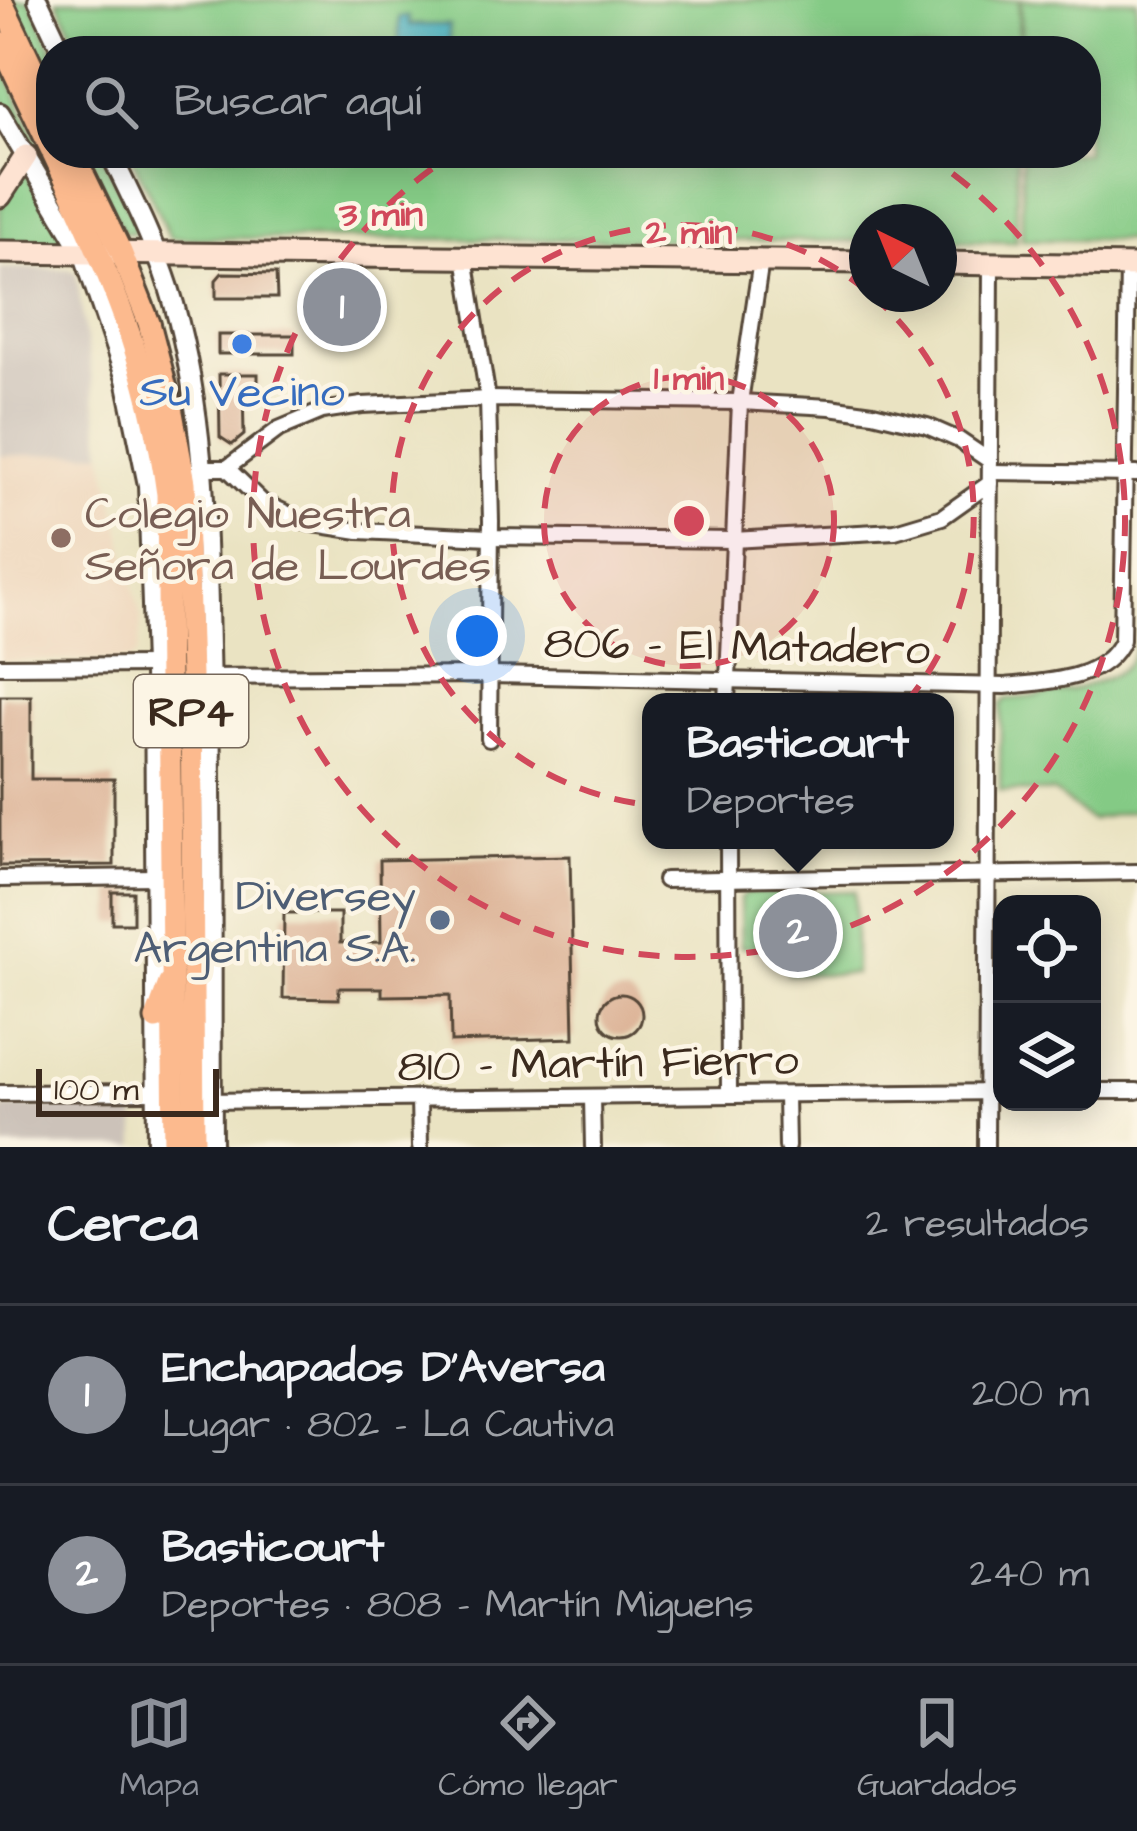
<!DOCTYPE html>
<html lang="es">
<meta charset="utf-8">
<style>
:root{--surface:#171b24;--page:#20242c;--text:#f1f3f6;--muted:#9ea1a6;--line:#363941;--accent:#8c9099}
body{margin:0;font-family:"Architects Daughter",sans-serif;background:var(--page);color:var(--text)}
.controls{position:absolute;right:36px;bottom:36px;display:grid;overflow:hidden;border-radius:24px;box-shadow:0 6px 30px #0003}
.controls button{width:108px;height:108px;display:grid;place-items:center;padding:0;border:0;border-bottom:3px solid var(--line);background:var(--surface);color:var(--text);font:60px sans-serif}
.compass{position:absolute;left:849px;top:204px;width:108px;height:108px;border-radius:50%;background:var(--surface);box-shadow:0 6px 30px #0003;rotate:317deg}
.scale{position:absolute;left:36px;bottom:30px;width:183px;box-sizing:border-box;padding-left:12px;border:6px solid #3b2a1e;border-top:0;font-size:33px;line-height:42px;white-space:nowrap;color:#3b2a1e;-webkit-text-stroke:9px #fcf5e5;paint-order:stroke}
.you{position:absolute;left:477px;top:636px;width:42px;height:42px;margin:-30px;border:9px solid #fff;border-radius:50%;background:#1a73e8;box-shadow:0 0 0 18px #1a73e833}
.badge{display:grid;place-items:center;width:78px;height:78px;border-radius:50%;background:var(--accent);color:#fff;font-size:39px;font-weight:700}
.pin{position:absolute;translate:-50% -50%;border:6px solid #fff;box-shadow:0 3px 12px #0006}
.popup{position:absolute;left:642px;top:693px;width:312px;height:156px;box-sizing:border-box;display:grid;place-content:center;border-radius:24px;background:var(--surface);filter:drop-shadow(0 3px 9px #0005);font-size:39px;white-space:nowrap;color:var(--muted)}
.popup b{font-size:45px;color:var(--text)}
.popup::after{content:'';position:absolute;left:50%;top:100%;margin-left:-24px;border:24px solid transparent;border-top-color:var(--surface)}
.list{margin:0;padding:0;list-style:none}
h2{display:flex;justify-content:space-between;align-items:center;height:156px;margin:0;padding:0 48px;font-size:51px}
h2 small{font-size:39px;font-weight:400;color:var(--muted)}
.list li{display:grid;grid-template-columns:78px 1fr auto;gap:36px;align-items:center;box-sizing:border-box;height:180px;padding:0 48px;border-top:3px solid var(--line)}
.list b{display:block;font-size:45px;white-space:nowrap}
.list p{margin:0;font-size:39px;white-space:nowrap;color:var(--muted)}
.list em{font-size:39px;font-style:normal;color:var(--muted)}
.icon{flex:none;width:66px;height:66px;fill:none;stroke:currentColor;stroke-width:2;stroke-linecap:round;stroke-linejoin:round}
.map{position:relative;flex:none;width:1137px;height:1147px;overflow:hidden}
.search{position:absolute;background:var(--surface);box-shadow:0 6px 30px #0003;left:36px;right:36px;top:36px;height:132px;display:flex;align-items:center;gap:30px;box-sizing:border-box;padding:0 42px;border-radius:48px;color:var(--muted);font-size:45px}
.sheet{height:516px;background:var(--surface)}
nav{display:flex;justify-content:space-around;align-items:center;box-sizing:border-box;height:168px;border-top:3px solid var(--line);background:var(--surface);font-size:33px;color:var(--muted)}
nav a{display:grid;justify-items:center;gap:6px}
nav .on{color:var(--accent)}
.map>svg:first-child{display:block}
</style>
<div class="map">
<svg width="1137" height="1147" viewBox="0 0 1137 1147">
<rect width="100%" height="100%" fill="#fcf5e5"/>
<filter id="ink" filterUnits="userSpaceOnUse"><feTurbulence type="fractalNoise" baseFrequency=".00833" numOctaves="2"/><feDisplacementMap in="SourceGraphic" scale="24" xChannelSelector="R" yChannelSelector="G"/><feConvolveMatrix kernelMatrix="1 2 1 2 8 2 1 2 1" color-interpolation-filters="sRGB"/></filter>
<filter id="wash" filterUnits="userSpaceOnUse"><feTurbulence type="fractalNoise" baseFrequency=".004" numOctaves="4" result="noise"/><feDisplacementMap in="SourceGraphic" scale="48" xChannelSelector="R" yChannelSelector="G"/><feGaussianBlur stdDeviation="2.7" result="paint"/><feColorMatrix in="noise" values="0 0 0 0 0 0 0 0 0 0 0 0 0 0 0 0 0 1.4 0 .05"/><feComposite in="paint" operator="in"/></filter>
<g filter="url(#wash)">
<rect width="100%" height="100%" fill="#eae3c2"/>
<!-- built -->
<polygon fill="#eed6bb" points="103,452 141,619 138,652 132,660 0,661 0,456"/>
<!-- industrial -->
<g fill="#ccc2b9">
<polygon points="0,268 69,269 76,273 103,452 0,456"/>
<polygon points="128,1105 136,1112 136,1147 3,1147 2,1107"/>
</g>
<!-- green -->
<g fill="#84ca85" stroke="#607a52" stroke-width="3">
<polygon points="12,0 30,0 54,51 51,51 51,82"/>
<polygon points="57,0 1019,0 1018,51 82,51"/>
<polygon points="1021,0 1137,0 1137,240 1022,240 1022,153 1086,153 1086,51 1021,51"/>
<polygon points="0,59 78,232 59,194 13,122 0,95"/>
<polygon points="85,153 102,153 134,222 136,229 133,234 123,232"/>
<polygon points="130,153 1017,153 1016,242 939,241 939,222 867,222 867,241 170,238"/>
<polygon points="24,170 63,230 60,242 0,242 0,208"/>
<path d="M1137,642V810L1090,820L1054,792L1000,791L1001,705L1007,699C1037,698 1100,688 1123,668C1131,661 1134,652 1137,642Z"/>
<polygon points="855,891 855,974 788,974 788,947 741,947 740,898 746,893"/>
</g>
<!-- water -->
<polygon fill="#45b2c1" stroke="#406e70" stroke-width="3" points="399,17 408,17 409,25 449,25 449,46 399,46"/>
<g id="blocks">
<!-- building -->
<g fill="#daaf92">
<polygon points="222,273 276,274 277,298 216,298 216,280"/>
<polygon points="332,275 352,276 352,338 332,338"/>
<rect x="218" y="335" width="76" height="19"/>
<polygon points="219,374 258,374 258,386 243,386 244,435 232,445 220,437"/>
<polygon points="0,696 31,696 31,779 114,779 114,865 0,866"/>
<polygon points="570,856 574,1038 451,1042 450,995 382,996 382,988 339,988 339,999 283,998 284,913 340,913 340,943 381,942 380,860"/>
<rect x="112" y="892" width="21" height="31"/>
<circle cx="621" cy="1015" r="21"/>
</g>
</g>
</g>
<g filter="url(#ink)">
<use href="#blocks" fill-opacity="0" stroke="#554637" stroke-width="3"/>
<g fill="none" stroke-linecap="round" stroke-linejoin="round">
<!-- minor casing -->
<g stroke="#554637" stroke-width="20">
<g id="minor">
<polyline points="465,257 488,399 491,521 489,739"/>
<polyline points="204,468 227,468 279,429 322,411 362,405 488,399 740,402 830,407 873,413 927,426 959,440 990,461"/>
<polyline points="227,468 262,502 308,523 359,531 490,537 733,540 895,531 942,517 990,483"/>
<polyline points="990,472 1137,474"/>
<polyline points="0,666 154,665"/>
<path d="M203,677L490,675L1005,686C1043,682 1105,681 1122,640L1128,266"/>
<polyline points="727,702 740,402 761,260"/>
<polyline points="728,840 729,1095"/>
<polyline points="0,879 156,877"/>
<polyline points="665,880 1137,872"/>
<polyline points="1092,1091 1137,1091"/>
<polyline points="0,1093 157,1092"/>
<polyline points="786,1095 787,1147"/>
<polyline points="419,1098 420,1147"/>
<polyline points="592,1098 593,1147"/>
<polyline points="205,1101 1002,1092"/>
<polyline points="986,1147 991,264"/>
</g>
</g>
<!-- tertiary casing -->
<g stroke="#554637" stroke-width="24">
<g id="tertiary">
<polyline points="38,0 62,51"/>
<polyline points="0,113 83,252 126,379 148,485 154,665 157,1147"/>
<path d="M110,153C134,202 159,251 174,304C206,419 206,528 209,647C213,813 211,980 212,1147"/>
</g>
</g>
<!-- secondary casing -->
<g stroke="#554637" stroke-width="27">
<g id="secondary">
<polyline points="0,196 26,156"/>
<polyline points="0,252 867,262"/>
<polyline points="939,263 1137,266"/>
</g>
</g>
<!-- primary casing -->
<g stroke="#554637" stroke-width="27">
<g id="primary">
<polyline points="1,0 51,106"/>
<polyline points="0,42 51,149"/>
<path d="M53,153C108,269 150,365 167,494L174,1147"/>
<polyline points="73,153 121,252 149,323 171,407 185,483 191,676 194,1147"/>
<polyline points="156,1019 169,983"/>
</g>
</g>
<!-- minor -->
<use href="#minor" stroke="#fff" stroke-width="14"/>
<!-- tertiary -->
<use href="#tertiary" stroke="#fff" stroke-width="18"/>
<!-- secondary -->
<use href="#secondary" stroke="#fee3d2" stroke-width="21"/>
<!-- primary -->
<use href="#primary" stroke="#fcba8e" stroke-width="21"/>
</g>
</g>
<!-- distance rings -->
<circle cx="689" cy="521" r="145" fill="#d1495b" fill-opacity=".12"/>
<g fill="none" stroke="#d1495b" stroke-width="6" stroke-dasharray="21 15">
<circle cx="689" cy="521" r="145"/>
<path d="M872 295A291 291 0 1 1 866 290"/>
<path d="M923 153A436 436 0 1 1 455 153"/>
</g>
<!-- markers -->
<circle fill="#3f7fe0" stroke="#fcf5e5" stroke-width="4.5" cx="242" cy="344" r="12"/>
<circle fill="#8d6e63" stroke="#fcf5e5" stroke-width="4.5" cx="61" cy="538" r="12"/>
<circle fill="#5c6f8a" stroke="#fcf5e5" stroke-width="4.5" cx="440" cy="920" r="12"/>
<g text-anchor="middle" stroke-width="9" stroke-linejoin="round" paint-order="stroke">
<!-- shield labels -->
<rect fill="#fcf5e5" stroke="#75675a" stroke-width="3" x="134" y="675" width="114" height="72" rx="9"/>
<g font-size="42" font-weight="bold" fill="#3b2a1e">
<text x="191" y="726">RP4</text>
</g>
<!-- shop labels -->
<g font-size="45" fill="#366cbe" stroke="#fcf5e5">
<text x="242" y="406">Su Vecino</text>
</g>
<!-- education labels -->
<g font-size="45" fill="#785e54" stroke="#fcf5e5" text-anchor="start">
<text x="85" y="528">Colegio Nuestra<tspan x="85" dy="52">Señora de Lourdes</tspan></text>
</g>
<!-- street labels -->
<g font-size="45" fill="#3b2a1e" stroke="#fcf5e5">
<text transform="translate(737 644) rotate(1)" y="16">806 - El Matadero</text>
<text transform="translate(598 1061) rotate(-1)" y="16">810 - Martín Fierro</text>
</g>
<!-- service labels -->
<g font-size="45" fill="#4e5e75" stroke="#fcf5e5" text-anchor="end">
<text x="416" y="910">Diversey<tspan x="416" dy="52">Argentina S.A.</tspan></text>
</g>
</g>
<circle cx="689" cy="521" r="18" fill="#d1495b" stroke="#fcf5e5" stroke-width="6"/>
<g font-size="36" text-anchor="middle" font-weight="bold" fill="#d1495b" stroke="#fcf5e5" stroke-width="9" stroke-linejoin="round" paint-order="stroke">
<text x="381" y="225">3 min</text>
<text x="689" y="243">2 min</text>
<text x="689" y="389">1 min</text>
</g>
</svg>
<div class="controls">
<button><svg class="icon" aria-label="locate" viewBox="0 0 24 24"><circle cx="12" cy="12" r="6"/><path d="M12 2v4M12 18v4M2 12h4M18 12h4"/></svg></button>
<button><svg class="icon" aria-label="layers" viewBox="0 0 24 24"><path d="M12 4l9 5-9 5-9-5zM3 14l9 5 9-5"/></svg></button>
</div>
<svg class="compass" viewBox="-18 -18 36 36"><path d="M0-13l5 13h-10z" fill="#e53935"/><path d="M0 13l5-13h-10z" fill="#9ea1a6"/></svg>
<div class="scale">100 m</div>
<div class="you"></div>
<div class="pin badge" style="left:342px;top:307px">1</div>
<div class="pin badge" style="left:798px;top:933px">2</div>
<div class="popup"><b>Basticourt</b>Deportes</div>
<div class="search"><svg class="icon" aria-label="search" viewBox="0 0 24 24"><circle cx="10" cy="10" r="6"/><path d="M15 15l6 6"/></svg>Buscar aquí</div>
</div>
<section class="sheet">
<h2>Cerca<small>2 resultados</small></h2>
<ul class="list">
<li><span class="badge">1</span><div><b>Enchapados D'Aversa</b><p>Lugar · 802 - La Cautiva</p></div><em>200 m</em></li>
<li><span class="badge">2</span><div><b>Basticourt</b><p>Deportes · 808 - Martín Miguens</p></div><em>240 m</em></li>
</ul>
</section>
<nav>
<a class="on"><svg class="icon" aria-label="map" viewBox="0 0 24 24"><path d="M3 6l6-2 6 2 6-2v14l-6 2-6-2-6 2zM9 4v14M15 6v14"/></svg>Mapa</a>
<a><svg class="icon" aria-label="directions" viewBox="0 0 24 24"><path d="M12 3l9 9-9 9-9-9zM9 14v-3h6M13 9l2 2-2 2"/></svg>Cómo llegar</a>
<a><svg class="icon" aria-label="saved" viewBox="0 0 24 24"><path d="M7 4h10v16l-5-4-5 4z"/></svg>Guardados</a>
</nav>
